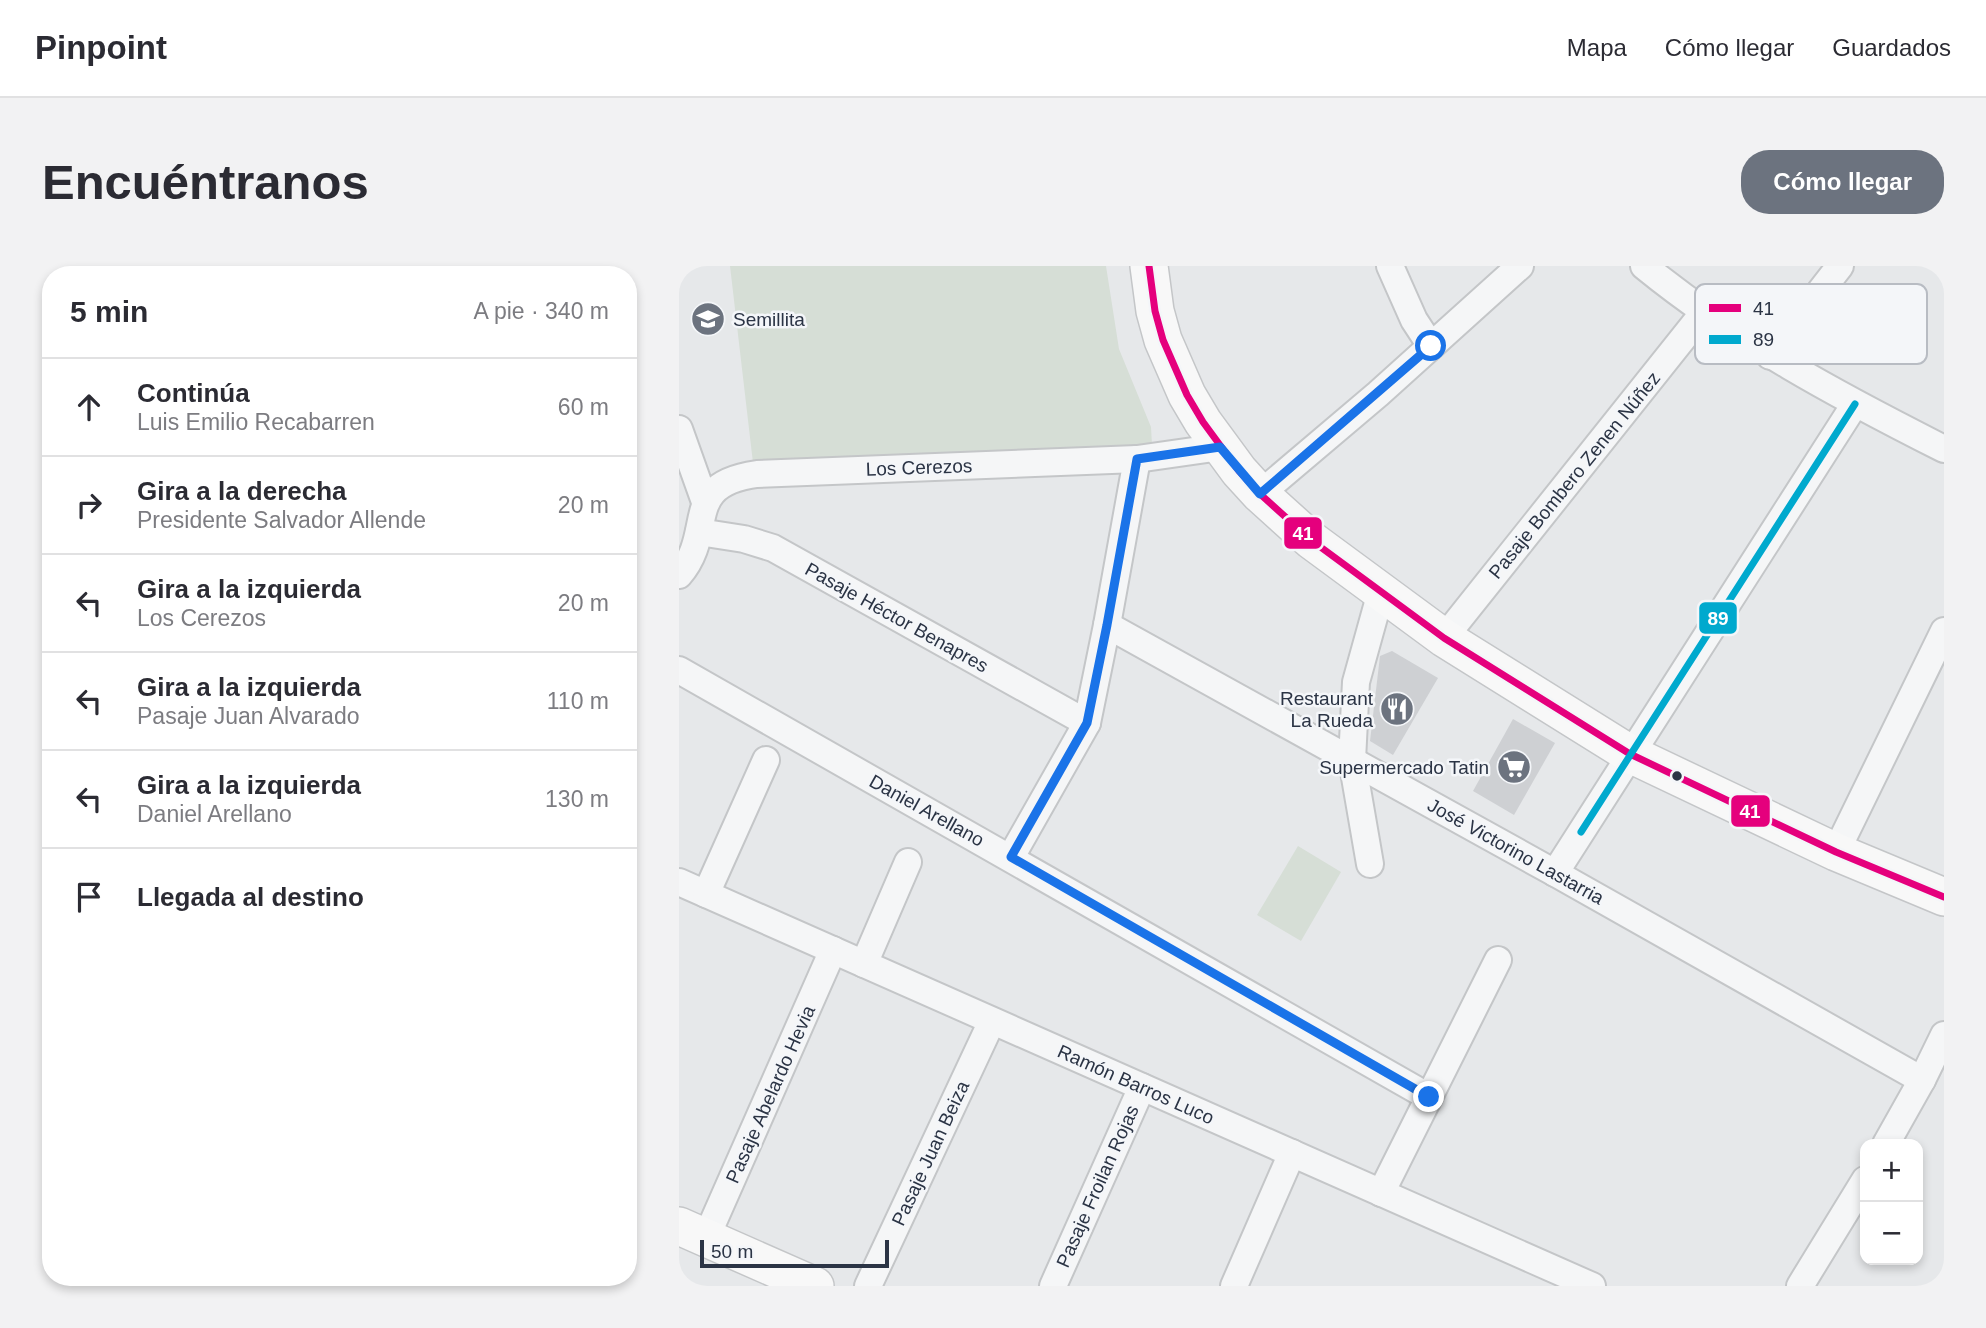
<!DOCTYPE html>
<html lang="es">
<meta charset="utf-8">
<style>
:root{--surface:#fff;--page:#f2f2f3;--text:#2b2b33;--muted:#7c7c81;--line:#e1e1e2;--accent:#6c737f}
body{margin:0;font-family:Helvetica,sans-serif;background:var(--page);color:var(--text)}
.controls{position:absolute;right:21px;bottom:21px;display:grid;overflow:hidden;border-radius:14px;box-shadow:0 4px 10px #0003}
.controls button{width:63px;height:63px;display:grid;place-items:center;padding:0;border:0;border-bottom:2px solid var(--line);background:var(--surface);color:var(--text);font:35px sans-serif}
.scale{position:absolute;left:21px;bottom:18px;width:189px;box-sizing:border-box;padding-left:7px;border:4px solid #2b3445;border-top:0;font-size:19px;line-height:24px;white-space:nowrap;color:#2b3445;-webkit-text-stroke:5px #f4f6f9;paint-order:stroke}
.stop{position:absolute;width:21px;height:21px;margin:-16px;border:5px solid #1a73e8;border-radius:50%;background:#fff}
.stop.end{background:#1a73e8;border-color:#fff;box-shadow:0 2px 7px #0008}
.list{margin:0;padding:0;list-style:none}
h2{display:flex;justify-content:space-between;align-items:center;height:91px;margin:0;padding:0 28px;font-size:30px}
h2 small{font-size:23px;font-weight:400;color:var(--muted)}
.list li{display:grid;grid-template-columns:46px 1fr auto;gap:21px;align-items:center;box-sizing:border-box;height:98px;padding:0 28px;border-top:2px solid var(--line)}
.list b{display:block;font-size:26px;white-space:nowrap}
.list p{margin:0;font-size:23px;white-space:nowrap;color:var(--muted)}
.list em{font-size:23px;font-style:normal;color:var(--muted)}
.icon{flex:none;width:38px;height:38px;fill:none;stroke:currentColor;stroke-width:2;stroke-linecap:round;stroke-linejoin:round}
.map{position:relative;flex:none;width:1265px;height:1020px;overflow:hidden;border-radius:28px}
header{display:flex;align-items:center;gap:42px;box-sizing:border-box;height:98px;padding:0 35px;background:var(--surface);border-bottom:2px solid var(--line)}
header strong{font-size:33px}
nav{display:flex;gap:38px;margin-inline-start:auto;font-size:24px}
.intro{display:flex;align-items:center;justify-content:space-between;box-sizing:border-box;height:168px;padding:0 42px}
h1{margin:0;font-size:49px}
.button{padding:18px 32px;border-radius:28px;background:var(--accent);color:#fff;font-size:24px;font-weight:700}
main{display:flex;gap:42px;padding:0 42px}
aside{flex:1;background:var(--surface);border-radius:28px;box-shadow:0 4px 10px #0003}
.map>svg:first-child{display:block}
</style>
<header>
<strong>Pinpoint</strong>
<nav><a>Mapa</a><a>Cómo llegar</a><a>Guardados</a></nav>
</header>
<div class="intro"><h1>Encuéntranos</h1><a class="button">Cómo llegar</a></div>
<main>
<aside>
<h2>5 min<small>A pie · 340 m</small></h2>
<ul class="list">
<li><svg class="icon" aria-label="ahead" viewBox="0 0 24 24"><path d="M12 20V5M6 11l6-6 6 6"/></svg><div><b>Continúa</b><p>Luis Emilio Recabarren</p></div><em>60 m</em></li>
<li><svg class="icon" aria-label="right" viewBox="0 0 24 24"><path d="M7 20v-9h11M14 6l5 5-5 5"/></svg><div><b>Gira a la derecha</b><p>Presidente Salvador Allende</p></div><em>20 m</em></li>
<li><svg class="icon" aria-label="left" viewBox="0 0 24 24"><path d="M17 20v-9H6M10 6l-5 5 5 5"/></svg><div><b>Gira a la izquierda</b><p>Los Cerezos</p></div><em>20 m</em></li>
<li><svg class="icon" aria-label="left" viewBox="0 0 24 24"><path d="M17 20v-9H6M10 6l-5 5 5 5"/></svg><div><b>Gira a la izquierda</b><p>Pasaje Juan Alvarado</p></div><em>110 m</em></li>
<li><svg class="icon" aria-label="left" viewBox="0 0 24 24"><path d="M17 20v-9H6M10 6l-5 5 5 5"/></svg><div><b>Gira a la izquierda</b><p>Daniel Arellano</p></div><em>130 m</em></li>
<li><svg class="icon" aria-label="arrive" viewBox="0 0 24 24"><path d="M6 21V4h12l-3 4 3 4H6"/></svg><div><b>Llegada al destino</b></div></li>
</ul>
</aside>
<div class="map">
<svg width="1265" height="1020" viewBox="0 0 1265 1020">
<rect width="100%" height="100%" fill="#e6e8ea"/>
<!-- green -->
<g fill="#d6ded6">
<polygon points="51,0 427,0 440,83 472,161 473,179 74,197"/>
<polygon points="619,580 662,606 622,675 578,649"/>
</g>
<!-- building -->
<g fill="#ced0d3">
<polygon points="713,385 759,412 714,489 691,475 701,390"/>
<polygon points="834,453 876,477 835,549 794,525"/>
</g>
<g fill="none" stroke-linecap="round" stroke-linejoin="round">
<!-- street casing -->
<g stroke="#c4c6c8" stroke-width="30">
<g id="street">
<polyline points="711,0 735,54 752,80"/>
<path d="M965,0C1057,75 1160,130 1265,183"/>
<polyline points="1091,90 1161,0"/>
<polyline points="0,163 26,236"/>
<polyline points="581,228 699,128 841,0"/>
<polyline points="20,266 65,273 94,282 408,457"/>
<path d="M0,309C38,265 0,219 78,208L458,193L542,181"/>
<polyline points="428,359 876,607 1243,814"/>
<polyline points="765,372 1025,46"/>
<polyline points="0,404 750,831"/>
<polyline points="1157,586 1265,365"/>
<polyline points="332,591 408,457 428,359 458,193"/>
<polyline points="691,598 673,494 677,416 702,326"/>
<polyline points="876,607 1176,138"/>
<polyline points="0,616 913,1020"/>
<polyline points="27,628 87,494"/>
<polyline points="185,698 229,596"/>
<polyline points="1207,878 1243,814 1265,769"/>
<polyline points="702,927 819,694"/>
<polyline points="27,972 154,684"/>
<polyline points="189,1020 313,755"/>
<polyline points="374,1020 463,821"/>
<polyline points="555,1020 613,887"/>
<polyline points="1121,1020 1186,914"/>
</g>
</g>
<!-- secondary casing -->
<g stroke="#c4c6c8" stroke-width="40">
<g id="secondary">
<polyline points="470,0 476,45 484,74 508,129 524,156 560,205 581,228 632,274 765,372 951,488 1157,586 1265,631"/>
<polyline points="0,960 136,1020"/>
</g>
</g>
<!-- street -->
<use href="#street" stroke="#f5f6f7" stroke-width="26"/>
<!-- secondary -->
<use href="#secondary" stroke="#f8f8f8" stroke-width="37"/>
<!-- bus-1 casing -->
<g stroke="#f4f6f9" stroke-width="12">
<polyline id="bus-1" points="470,0 476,45 484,74 508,129 524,156 560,205 581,228 632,274 765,372 951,488 1157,586 1265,631"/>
</g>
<!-- bus-2 casing -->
<g stroke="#f4f6f9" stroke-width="12">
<polyline id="bus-2" points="902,566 1176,138"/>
</g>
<!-- bus-1 -->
<use href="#bus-1" stroke="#e5007d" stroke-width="7"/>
<!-- bus-2 -->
<use href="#bus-2" stroke="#00a9ce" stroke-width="7"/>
</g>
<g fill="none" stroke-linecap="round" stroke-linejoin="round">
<!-- route -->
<polyline stroke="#1a73e8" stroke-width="9" points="750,831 332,591 408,457 428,359 458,193 541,181 581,228 752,80"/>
</g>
<!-- icons -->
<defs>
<g id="school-disc" transform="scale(1.75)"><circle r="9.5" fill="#6c737f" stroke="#f4f6f9"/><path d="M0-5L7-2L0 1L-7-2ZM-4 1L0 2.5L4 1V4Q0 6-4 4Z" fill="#fff"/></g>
<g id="restaurant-disc" transform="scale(1.75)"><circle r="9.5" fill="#6c737f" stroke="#f4f6f9"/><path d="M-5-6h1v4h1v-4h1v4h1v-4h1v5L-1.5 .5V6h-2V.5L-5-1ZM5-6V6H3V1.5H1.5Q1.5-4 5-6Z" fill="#fff"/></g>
<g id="supermarket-disc" transform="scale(1.75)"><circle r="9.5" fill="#6c737f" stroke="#f4f6f9"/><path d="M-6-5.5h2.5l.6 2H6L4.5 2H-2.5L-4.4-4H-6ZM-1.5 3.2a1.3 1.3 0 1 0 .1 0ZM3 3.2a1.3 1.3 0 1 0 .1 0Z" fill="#fff"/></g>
</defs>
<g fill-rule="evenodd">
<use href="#school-disc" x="29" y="53"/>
<use href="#restaurant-disc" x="718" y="443"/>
<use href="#supermarket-disc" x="835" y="501"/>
</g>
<!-- markers -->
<circle fill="#2b3445" stroke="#f4f6f9" stroke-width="2.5" cx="998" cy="510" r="6"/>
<g text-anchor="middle" stroke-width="5" stroke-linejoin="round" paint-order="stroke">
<!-- poi labels -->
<g font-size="19" fill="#2b3445" stroke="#f4f6f9" text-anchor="end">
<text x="54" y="60" text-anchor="start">Semillita</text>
<text x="694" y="439">Restaurant<tspan x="694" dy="22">La Rueda</tspan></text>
<text x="810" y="508">Supermercado Tatin</text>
</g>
<!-- street labels -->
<g font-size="19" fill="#2b3445" stroke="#f4f6f9">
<text transform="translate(240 201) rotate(-2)" y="7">Los Cerezos</text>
<text transform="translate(895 209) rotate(-51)" y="7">Pasaje Bombero Zenen Núñez</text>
<text transform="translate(218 351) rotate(29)" y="7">Pasaje Héctor Benapres</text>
<text transform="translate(248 544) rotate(29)" y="7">Daniel Arellano</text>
<text transform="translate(837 585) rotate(29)" y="7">José Victorino Lastarria</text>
<text transform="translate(457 818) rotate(24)" y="7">Ramón Barros Luco</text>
<text transform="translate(91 828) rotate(-66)" y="7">Pasaje Abelardo Hevia</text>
<text transform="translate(251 887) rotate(-65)" y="7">Pasaje Juan Beiza</text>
<text transform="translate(418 920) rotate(-66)" y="7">Pasaje Froilan Rojas</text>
</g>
</g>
<!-- legend -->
<rect x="1016" y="18" width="232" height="80" rx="10" fill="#f4f6f9" stroke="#b8bcc3" stroke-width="2"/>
<rect x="1030" y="38" width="32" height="8" fill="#e5007d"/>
<rect x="1030" y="69" width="32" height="9" fill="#00a9ce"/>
<g font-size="19" fill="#2b3445">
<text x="1074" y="49">41</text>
<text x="1074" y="80">89</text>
</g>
<g stroke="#f4f6f9" stroke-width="2.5">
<rect x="604" y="250" width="40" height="34" rx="7" fill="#e5007d"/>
<rect x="1019" y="335" width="40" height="34" rx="7" fill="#00a9ce"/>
<rect x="1051" y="528" width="41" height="34" rx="7" fill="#e5007d"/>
</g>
<g font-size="19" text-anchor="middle" font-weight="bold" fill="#fff">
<text x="624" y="274">41</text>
<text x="1039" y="359">89</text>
<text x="1071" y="552">41</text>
</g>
</svg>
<div class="controls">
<button>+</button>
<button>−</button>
</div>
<div class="scale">50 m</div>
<div class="stop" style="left:752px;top:80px"></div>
<div class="stop end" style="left:750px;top:831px"></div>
</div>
</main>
